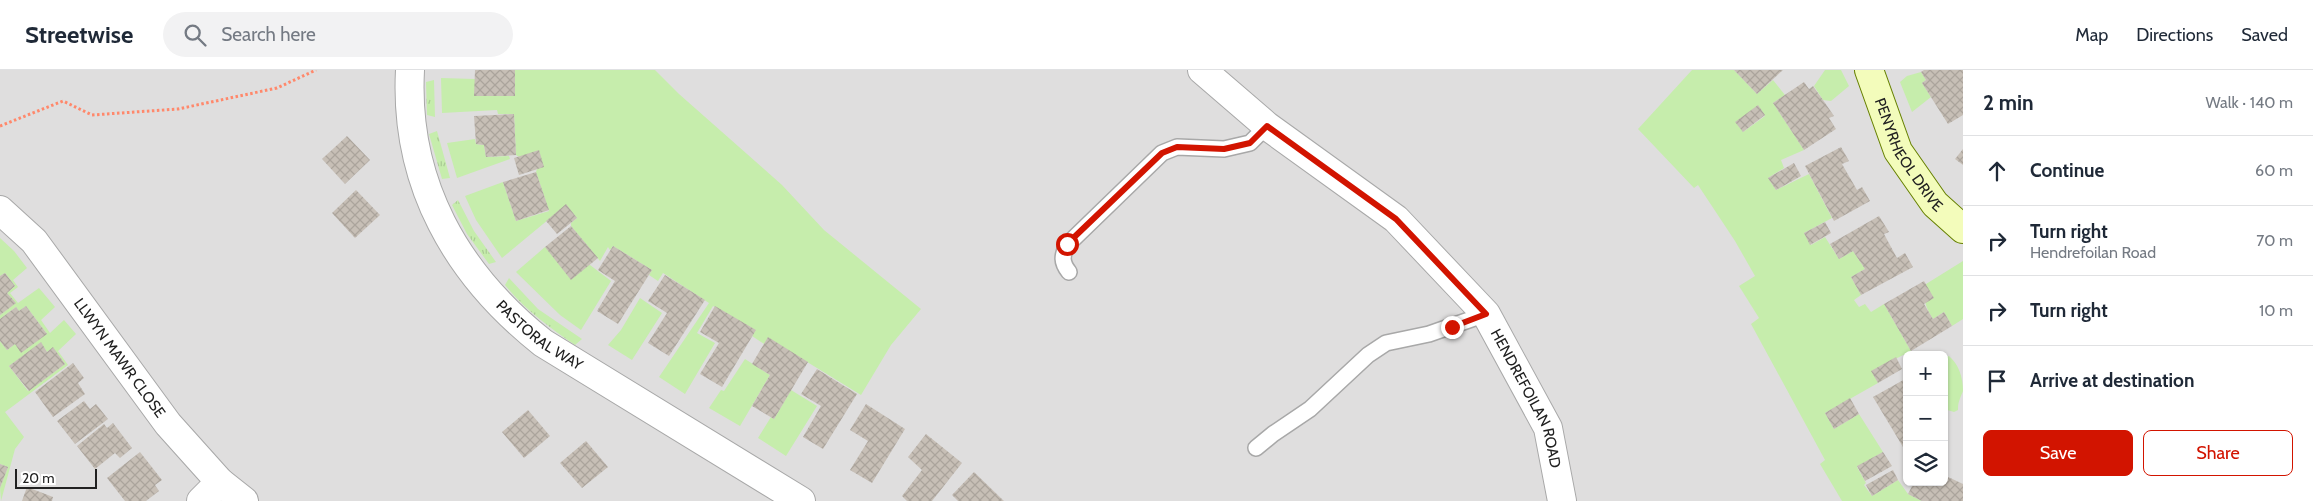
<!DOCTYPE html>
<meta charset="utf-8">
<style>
:root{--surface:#fff;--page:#f2f2f3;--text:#1f2937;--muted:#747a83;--line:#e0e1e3;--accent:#d21400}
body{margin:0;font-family:Cabin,sans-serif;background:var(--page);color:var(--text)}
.controls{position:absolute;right:15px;bottom:15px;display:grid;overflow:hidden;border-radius:8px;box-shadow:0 1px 4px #0004}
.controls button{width:45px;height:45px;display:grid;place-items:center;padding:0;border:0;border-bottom:1px solid var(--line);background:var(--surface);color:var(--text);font:25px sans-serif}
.scale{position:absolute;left:15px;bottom:12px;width:82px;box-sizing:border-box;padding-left:5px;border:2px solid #212121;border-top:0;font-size:14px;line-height:18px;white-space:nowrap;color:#212121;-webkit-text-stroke:4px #fff;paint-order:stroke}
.stop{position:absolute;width:15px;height:15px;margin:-11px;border:4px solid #d21400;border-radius:50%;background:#fff}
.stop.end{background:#d21400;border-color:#fff;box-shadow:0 1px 5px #0008}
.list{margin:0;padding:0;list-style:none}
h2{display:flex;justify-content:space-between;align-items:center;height:65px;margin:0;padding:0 20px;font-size:21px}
h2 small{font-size:16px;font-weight:400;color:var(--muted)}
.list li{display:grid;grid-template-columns:32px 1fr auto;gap:15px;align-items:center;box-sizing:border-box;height:70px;padding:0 20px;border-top:1px solid var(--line)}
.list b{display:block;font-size:19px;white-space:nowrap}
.list p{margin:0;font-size:16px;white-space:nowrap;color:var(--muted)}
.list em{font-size:16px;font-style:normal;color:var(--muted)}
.actions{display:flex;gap:10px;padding:15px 20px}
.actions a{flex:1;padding:11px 0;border:1px solid var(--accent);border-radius:8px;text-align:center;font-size:18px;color:var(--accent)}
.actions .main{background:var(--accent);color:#fff}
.icon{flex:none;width:28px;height:28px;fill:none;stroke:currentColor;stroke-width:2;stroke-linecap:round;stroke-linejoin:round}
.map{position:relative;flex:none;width:1963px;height:431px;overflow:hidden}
header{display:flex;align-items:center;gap:30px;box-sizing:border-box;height:70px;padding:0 25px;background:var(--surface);border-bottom:1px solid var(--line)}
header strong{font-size:24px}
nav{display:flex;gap:28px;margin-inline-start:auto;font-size:18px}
.search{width:350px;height:45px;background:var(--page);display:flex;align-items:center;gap:12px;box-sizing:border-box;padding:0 18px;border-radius:28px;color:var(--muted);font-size:19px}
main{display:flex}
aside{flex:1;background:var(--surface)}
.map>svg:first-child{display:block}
</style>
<header>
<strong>Streetwise</strong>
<div class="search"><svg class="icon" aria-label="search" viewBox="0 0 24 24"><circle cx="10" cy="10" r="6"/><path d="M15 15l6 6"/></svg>Search here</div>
<nav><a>Map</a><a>Directions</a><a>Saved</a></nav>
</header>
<main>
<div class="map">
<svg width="1963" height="431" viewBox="0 0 1963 431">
<defs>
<pattern id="grass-tufts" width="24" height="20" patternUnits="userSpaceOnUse" patternTransform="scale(1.25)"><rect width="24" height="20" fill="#c6edac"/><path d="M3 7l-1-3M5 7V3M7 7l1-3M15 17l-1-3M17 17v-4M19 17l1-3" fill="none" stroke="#aacb94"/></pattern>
<pattern id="building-cross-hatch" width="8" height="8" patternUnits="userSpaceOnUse" patternTransform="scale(1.25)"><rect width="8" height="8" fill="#c7bfb6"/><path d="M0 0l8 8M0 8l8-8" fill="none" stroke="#aba49c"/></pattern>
</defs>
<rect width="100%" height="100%" fill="#f2efe7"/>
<!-- residential -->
<path fill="#dfdede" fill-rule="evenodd" d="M0,0H1963V431H0ZM1907,285H1944V412H1907Z"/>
<!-- grass -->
<g fill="url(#grass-tufts)">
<polygon points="434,10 435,47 427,45 426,12"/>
<polygon points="437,61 450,108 442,109 429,64"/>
<polygon points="458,130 474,161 496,192 489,194 467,164 452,135"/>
<path d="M509,208L538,239L582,269L575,275C549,257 524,239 505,215Z"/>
</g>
<!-- garden -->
<g fill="#c6edac" fill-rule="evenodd">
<polygon points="515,0 655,0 679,24 782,115 824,160 921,239 891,275 861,325 768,268 764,274 752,266 755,260 713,236 697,263 715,273 685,324 659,307 709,233 663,203 658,211 649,205 652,200 613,176 610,180 608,177 600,191 571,156 571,153 577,148 566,135 502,188 476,150 465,126 503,112 516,151 549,141 536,102 537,99 516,85 514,44 498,44 497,40 442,43 441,8 475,9 475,26 515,26"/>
<path d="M1692,0H1734L1757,24L1773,10L1785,25L1773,33L1804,80L1781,90L1784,98L1768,108L1776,120L1809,104L1832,148L1804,163L1811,175L1825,167L1839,189L1853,181L1865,199L1851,207L1861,225L1854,230L1859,237L1865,234L1871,242L1884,234L1911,281L1872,301L1878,313L1825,343L1834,359L1859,344L1883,382L1857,397L1866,413L1864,415L1872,426L1898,410L1908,424L1922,431H1842L1820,394L1825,390L1751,254L1759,248L1739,216L1755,206L1735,171L1698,115L1694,118L1638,59ZM1758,36L1765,46L1743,62L1736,52Z"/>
<polygon points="1825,0 1841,0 1849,16 1831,31 1823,30 1814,16"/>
<polygon points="1921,2 1926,10 1922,13 1931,27 1912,42 1900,12 1907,6"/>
<polygon points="475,69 476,74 484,75 486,87 509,86 510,89 457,108 447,73"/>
<path d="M0,168L14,181L27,198L13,210L18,217L10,223L18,233L39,218L55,237L41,250L50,263L64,250L76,264L58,281L68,295L5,342L24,367L15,379L1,431L0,418L8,397L0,394V271L7,280L15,274L47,264L26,236L19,241L16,237L0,249V245L15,233L7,223L15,216L5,203L0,206ZM41,273L47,282L53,278L65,294L28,321L9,296Z"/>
<polygon points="545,177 590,195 611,211 581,260 560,245 516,202"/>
<path d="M1963,191V249L1952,256L1944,242L1933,249C1924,234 1924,231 1926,214Z"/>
<polygon points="640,228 662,243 632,290 608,275 621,260"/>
<path d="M1949,286C1959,295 1963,307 1963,321C1960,329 1958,331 1958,340L1954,342L1944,339V288Z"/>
<polygon points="745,289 770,305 740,356 709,338 721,320 724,321"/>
<polygon points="791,320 817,336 786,386 758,368 771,347 774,349"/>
</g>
<!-- building -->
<g fill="url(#building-cross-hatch)">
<polygon points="475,0 515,0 515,26 474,26"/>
<polygon points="1734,0 1783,0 1757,24"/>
<polygon points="1924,0 1963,0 1963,45 1948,54 1922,13 1926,10 1921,2"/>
<polygon points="1804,12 1809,19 1813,16 1823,30 1834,46 1829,48 1836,59 1804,80 1773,33"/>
<polygon points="1758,35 1765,45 1743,62 1735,52"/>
<polygon points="514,44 516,85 486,87 484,75 476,74 474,46"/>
<polygon points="347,66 370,90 345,114 322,89"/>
<polygon points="1841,77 1849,91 1842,94 1857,120 1862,117 1870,131 1834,151 1805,96"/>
<polygon points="1963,79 1963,95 1955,89"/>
<polygon points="539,80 544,97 519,105 514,88"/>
<polygon points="1794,93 1801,106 1776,120 1768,108"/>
<polygon points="536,102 549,140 516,151 503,112"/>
<polygon points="356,120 380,145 355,168 332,143"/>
<polygon points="566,134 577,148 557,164 546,151"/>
<polygon points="1879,146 1889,162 1884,164 1897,188 1905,183 1913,197 1861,225 1851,207 1865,199 1853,181 1839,189 1830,174"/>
<polygon points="1825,152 1831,163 1810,175 1804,163"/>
<polygon points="571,156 598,188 571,210 545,177"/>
<polygon points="613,176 652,200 618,254 597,241 615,211 598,200"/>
<polygon points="5,203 15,216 7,223 16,233 0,245 0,206"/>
<polygon points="665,205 705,230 669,286 648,273 667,243 648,231"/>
<polygon points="1924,211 1934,228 1924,234 1933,249 1944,242 1952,256 1911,281 1884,234"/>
<polygon points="26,236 47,264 21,283 15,274 7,280 0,271 0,249 16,237 19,241"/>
<polygon points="715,236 756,260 722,317 700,304 719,273 700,262"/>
<polygon points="768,267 808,292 774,349 752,336 770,305 752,294"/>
<polygon points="41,272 47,282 53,277 65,294 29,321 9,296"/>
<polygon points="1896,287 1902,299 1878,313 1871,301"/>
<polygon points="73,293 84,308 78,313 85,324 53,347 35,322"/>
<polygon points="817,299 857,324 823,379 803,367 821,336 801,324"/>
<polygon points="1907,308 1907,375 1903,377 1873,327"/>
<polygon points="1850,328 1859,344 1834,359 1825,343"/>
<polygon points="84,331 90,339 96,334 108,349 75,374 57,351"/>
<polygon points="866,334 905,359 872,413 850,400 868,371 850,360"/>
<polygon points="528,340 550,366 524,388 502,362"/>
<polygon points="113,353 132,378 120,388 115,383 95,399 77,376 104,354 107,358"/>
<polygon points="926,364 962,393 932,431 907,431 902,426 922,400 908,387"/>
<polygon points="586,371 608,397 582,418 560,393"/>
<polygon points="140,382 162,410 155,415 159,421 146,431 125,431 107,408"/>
<polygon points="1883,382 1892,396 1865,411 1857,396"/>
<polygon points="0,394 8,397 0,418"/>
<polygon points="1893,400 1898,410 1872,426 1866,415"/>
<polygon points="974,402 1004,431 958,431 952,425"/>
<polygon points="1944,405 1963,414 1963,431 1922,431 1908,424 1914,412 1944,412"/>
<polygon points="27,417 53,427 52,431 22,431"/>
</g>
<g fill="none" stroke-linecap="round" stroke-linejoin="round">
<!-- lane casing -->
<g stroke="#a8a8a8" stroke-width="18">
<g id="lane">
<path d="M1069,202C1061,192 1062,186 1067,175L1162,83L1177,77L1224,79L1250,73L1267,56"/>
<polyline points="1256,378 1273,364 1310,339 1368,285 1386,273 1429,264 1486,244"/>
</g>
</g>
<!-- street casing -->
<g stroke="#a8a8a8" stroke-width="30">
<g id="street">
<path id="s1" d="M410,0C404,113 456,204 543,273L801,431"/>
<path id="s2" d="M1202,0L1267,56L1396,149L1486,244L1548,358L1562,431"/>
<path id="s3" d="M0,140L34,171L168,354L220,412L244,431"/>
<polyline points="201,431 220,412"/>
</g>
</g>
<!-- secondary casing -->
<g stroke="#668000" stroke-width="30">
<g id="secondary">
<path id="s4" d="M1869,0L1898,81L1935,134L1963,159"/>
</g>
</g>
<!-- path -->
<polyline stroke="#ff886b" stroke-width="3" stroke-dasharray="2.5 2.5" stroke-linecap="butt" points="0,56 63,31 92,45 178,39 277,18 316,0"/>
<!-- lane -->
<use href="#lane" stroke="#fff" stroke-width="15"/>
<!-- street -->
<use href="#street" stroke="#fff" stroke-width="28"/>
<!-- secondary -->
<use href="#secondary" stroke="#f3fcbb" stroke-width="28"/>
</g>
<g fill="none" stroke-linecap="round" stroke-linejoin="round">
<!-- route -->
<polyline stroke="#d21400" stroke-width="6" points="1067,174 1162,83 1177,77 1224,79 1250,73 1267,56 1396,149 1486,244 1452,257"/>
</g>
<g text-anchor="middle" stroke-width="4" stroke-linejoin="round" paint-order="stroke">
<!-- street labels -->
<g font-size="15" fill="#212121" stroke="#fff">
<text dy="5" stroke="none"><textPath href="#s4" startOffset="94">PENYRHEOL DRIVE</textPath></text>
<text dy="5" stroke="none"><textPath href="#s1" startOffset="309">PASTORAL WAY</textPath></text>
<text dy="5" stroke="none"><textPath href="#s3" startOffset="191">LLWYN MAWR CLOSE</textPath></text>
<text dy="5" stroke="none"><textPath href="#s2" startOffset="470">HENDREFOILAN ROAD</textPath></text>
</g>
</g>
</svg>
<div class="controls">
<button>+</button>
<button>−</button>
<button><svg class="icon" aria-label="layers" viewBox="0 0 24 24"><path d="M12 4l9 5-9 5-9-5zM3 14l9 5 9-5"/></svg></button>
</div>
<div class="scale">20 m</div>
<div class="stop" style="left:1067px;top:174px"></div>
<div class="stop end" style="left:1452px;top:257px"></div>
</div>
<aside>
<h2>2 min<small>Walk · 140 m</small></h2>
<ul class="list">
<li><svg class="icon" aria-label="ahead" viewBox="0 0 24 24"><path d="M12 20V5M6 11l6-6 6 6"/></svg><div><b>Continue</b></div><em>60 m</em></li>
<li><svg class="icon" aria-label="right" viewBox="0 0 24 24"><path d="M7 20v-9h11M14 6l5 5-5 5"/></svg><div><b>Turn right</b><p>Hendrefoilan Road</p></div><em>70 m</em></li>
<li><svg class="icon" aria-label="right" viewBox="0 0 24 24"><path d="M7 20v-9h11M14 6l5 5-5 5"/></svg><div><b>Turn right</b></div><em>10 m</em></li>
<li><svg class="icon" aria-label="arrive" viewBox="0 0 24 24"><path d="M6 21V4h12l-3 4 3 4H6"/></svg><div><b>Arrive at destination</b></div></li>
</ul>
<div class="actions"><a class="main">Save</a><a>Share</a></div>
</aside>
</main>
